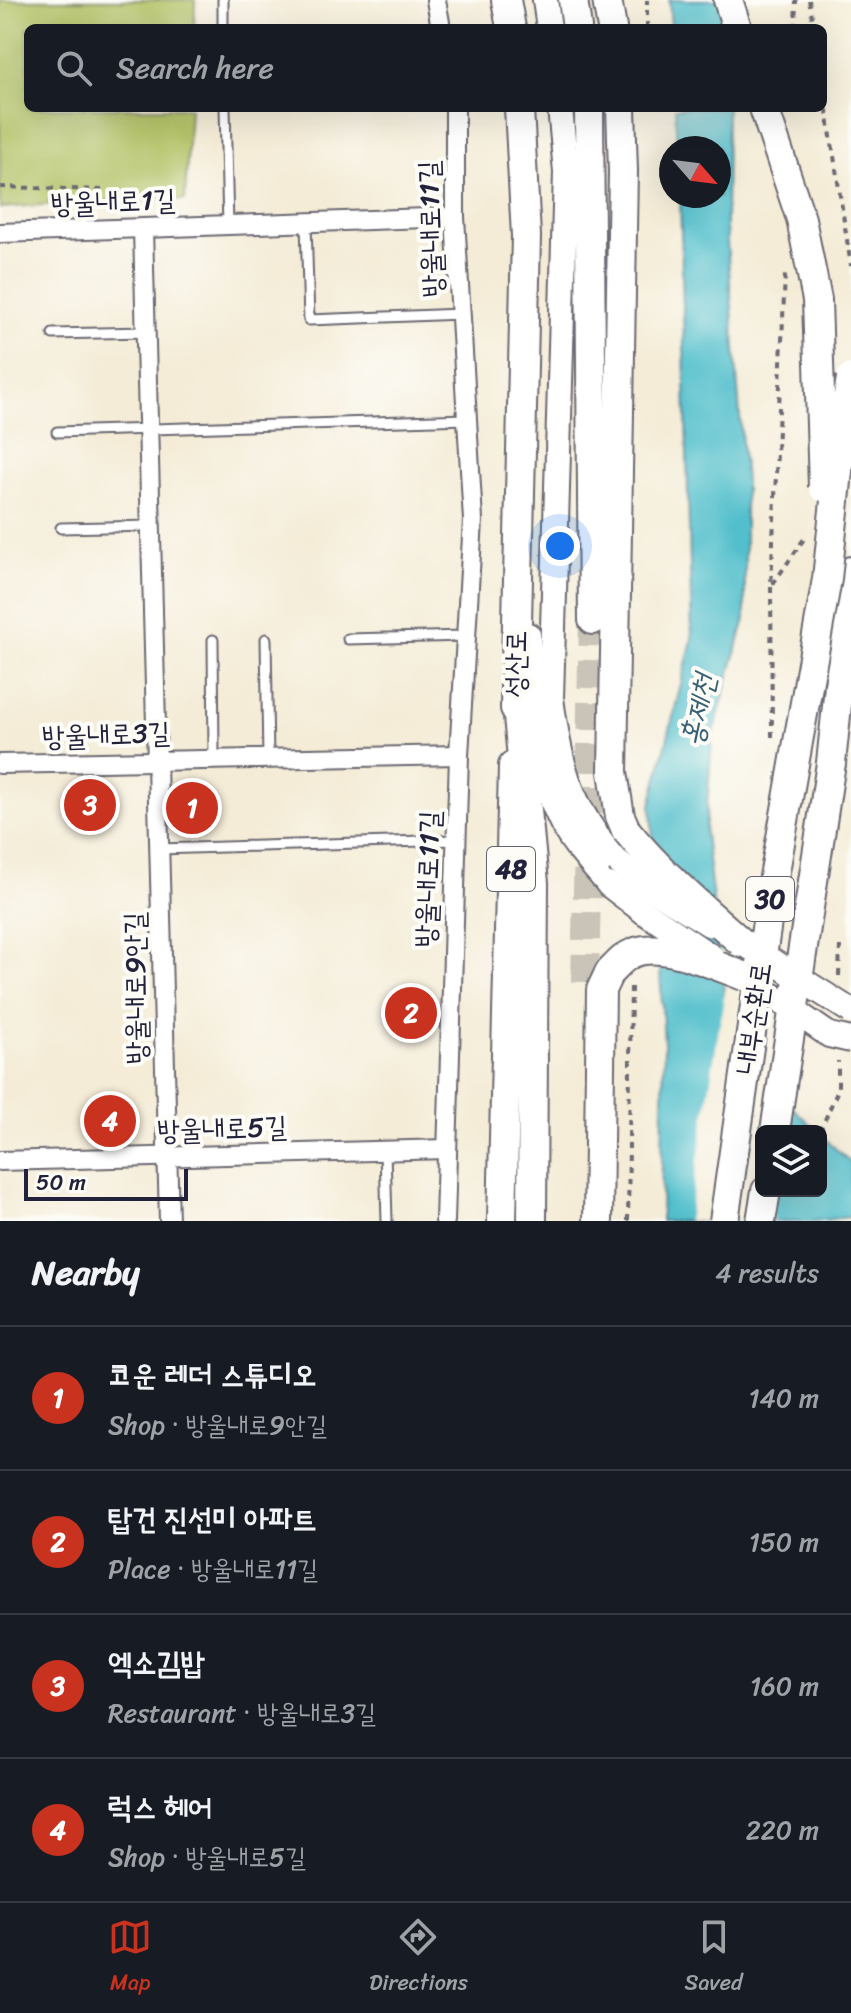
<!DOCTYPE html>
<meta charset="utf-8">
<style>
:root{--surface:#171b24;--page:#20242c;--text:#f1f3f6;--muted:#9ea1a6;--line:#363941;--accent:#c8321e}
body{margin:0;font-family:Sriracha,"Poor Story",sans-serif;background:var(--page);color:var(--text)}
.controls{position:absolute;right:24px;bottom:24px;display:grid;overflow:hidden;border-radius:12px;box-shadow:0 8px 32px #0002}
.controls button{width:72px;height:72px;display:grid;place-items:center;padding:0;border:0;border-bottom:2px solid var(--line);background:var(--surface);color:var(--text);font:40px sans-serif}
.compass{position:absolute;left:659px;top:136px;width:72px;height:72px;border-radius:50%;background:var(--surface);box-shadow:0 8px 32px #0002;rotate:118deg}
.scale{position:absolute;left:24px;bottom:20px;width:164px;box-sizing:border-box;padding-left:8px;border:4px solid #22223b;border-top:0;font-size:22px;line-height:28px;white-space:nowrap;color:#22223b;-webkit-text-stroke:6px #fdfcf7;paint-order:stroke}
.you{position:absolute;left:560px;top:546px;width:28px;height:28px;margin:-20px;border:6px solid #fff;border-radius:50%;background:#1a73e8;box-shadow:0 0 0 12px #1a73e833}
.badge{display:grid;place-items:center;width:52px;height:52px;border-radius:50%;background:var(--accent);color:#fff;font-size:26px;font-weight:700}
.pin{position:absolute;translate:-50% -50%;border:4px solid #fff;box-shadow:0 2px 8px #0006}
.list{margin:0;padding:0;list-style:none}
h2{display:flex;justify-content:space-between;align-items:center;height:104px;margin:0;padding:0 32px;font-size:34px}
h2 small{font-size:26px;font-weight:400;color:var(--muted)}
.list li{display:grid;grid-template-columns:52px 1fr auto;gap:24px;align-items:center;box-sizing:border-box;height:144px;padding:0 32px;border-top:2px solid var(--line)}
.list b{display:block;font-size:30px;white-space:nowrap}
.list p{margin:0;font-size:26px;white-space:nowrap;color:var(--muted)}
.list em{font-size:26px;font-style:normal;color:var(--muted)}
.icon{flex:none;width:44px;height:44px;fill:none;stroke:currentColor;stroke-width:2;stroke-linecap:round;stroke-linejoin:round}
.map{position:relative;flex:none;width:851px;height:1221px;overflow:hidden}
.search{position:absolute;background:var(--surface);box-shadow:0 8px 32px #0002;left:24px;right:24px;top:24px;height:88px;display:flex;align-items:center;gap:20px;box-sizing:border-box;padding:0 28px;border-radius:12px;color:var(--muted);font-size:30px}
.sheet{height:680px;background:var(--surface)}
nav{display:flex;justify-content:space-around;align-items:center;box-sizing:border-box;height:112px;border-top:2px solid var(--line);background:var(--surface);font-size:22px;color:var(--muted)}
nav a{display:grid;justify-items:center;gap:4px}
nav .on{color:var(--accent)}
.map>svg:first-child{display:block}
</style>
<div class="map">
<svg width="851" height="1221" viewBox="0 0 851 1221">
<rect width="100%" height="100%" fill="#fdfcf7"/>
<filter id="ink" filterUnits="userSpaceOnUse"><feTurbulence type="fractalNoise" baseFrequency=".0125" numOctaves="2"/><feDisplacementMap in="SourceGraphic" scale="16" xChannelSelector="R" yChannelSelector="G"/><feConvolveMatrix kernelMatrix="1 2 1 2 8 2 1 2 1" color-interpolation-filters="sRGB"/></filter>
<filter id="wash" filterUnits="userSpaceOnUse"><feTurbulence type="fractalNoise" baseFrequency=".006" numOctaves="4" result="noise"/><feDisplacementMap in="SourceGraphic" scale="32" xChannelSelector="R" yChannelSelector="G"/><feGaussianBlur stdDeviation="1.8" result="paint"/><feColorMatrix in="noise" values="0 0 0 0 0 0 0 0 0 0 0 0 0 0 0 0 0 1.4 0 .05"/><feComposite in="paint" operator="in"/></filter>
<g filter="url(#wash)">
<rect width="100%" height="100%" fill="#f4ecd7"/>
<!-- green -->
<polygon fill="#b1c164" stroke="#6a7250" stroke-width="2" points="0,0 195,0 194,28 28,28 28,108 190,108 185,200 101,201 0,208"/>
<!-- water -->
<g fill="#53bfcc" stroke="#3a7084" stroke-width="2">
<polygon points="669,0 727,0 727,28 671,28"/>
<polygon points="675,108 727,108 726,228 745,483 745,619 712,738 705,834 731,1048 817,1131 761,1131 761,1191 821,1191 821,1135 851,1163 851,1217 813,1221 661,1221 664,1043 651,805 692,640 680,196 719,196 719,148 677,148"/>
</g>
<!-- pier -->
<polygon fill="#f4ecd7" points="727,979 735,1046 793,1102 789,1131 761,1131 761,1191 774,1221 688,1221"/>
</g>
<g filter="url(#ink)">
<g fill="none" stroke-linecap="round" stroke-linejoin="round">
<!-- primary-tunnel -->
<polyline stroke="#cac4b8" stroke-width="28" stroke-dasharray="28 14" stroke-linecap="butt" points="585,982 593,620"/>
<!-- service casing -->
<g stroke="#6c6972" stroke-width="13">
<g id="service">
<polyline points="223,0 223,28"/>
<polyline points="225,108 228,226"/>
<polyline points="306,223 309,320 461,314"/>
<polyline points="53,334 146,332"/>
<polyline points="57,432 467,419"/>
<polyline points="61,528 151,526"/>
<polyline points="266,639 268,758"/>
<polyline points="348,639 466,636"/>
<polyline points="213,640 214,759"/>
<polyline points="159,849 456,840"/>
<polyline points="385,1151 387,1221"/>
</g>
</g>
<!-- minor casing -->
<g stroke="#6c6972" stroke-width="22">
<g id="minor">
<polyline points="436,0 441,28"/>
<polyline points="143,229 169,1221"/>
<polyline points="0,233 455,217"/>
<polyline points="0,764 459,755"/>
<polyline points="0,1161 447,1149"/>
<polyline points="445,1221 459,755 473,520 455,217 455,108"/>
</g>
</g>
<!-- secondary casing -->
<g stroke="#6c6972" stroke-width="28">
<g id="secondary">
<polyline points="545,0 549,28"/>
<path d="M560,108L566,172L551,698C560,767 570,807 617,861"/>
<path d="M528,635C533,697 532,764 561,821C572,845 593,865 609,885"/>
</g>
</g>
<!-- primary casing -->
<g stroke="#6c6972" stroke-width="32">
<g id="primary">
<polyline points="506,0 511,28"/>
<polyline points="573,0 577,28"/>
<polyline points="589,108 593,620"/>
<polyline points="515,708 526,236 519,108"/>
<polyline points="502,1221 513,766"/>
<polyline points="598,1221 601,990 609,973"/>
</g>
</g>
<!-- trunk casing -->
<g stroke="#6c6972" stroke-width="32">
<g id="trunk">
<polyline points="607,0 612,28"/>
<polyline points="728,0 737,28"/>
<polyline points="621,108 623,171 613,772 620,816 626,830"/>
<polyline points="515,685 534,883 532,1221"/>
<polyline points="831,763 851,571"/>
<polyline points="761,1221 766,1191"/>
</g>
</g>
<!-- path -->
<g stroke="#6c6972" stroke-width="4" stroke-dasharray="6 6" stroke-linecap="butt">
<polyline points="809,0 814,28"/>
<polyline points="647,28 647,0"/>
<polyline points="795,28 796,0"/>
<polyline points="823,85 851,266"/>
<polyline points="0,187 104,190"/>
<polyline points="773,584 806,536"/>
<polyline points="772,737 771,586 785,274"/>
<polyline points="839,976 840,945"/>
<polyline points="820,1131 838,1090 838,1061"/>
<polyline points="628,1221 631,986"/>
</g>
<!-- service -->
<use href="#service" stroke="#fff" stroke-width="9"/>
<!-- minor -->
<use href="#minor" stroke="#fff" stroke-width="18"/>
<!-- secondary -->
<use href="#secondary" stroke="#fff" stroke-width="24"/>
<!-- primary -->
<use href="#primary" stroke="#fff" stroke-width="28"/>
<!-- trunk -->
<use href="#trunk" stroke="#fff" stroke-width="28"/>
<!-- secondary-bridge casing -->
<g stroke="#6c6972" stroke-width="28" stroke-linecap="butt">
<g id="secondary-bridge">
<polyline points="617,861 649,887 709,924"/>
<polyline points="609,885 643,911 712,957"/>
<polyline points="748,946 851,1011"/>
<polyline points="744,976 829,1035 851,1040"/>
</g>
</g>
<!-- primary-bridge casing -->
<g stroke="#6c6972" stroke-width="32" stroke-linecap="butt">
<path id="primary-bridge" d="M609,973C617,965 623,957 633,953C662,940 716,966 744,976"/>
</g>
<!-- trunk-bridge casing -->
<g stroke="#6c6972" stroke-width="32" stroke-linecap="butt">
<g id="trunk-bridge">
<polyline points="764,108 801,219 817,300 823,487"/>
<path d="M626,830C660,872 701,907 741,942"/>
<polyline points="775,1131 831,763"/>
<polyline points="724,1221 771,894 827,579 842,432 851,378"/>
</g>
</g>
<!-- secondary-bridge -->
<use href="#secondary-bridge" stroke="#fff" stroke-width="24"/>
<!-- primary-bridge -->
<use href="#primary-bridge" stroke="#fff" stroke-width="28"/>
<!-- trunk-bridge -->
<use href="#trunk-bridge" stroke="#fff" stroke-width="28"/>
</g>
</g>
<g text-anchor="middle" stroke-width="8" stroke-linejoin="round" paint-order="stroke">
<!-- shield labels -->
<g fill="#fdfcf7" stroke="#646373" stroke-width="2">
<rect x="487" y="847" width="48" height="44" rx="6"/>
<rect x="746" y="877" width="48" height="44" rx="6"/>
</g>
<g font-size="26" font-weight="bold" fill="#22223b">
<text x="511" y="878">48</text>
<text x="770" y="908">30</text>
</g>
<!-- street labels -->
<g font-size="28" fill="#22223b" stroke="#fdfcf7">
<text transform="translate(113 201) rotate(-2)" y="10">방울내로1길</text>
<text transform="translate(430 229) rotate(-92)" y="10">방울내로11길</text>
<text transform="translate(515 664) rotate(-89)" y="10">성산로</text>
<text transform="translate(106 734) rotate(-2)" y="10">방울내로3길</text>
<text transform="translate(427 879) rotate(-88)" y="10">방울내로11길</text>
<text transform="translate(135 988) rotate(-91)" y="10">방울내로9안길</text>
<text transform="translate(753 1018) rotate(-82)" y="10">내부순환로</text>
<text transform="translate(222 1128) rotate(-2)" y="10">방울내로5길</text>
</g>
<!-- water labels -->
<g font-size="30" font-style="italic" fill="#366175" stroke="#fdfcf7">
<text transform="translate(698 710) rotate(-78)" y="10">홍제천</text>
</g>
</g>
</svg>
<div class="controls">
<button><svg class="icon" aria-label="layers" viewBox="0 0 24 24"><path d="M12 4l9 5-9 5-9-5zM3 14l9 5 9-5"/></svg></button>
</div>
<svg class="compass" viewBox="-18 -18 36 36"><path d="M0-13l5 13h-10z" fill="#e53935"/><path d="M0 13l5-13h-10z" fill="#9ea1a6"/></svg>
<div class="scale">50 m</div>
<div class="you"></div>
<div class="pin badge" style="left:192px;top:808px">1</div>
<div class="pin badge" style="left:411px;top:1013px">2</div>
<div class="pin badge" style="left:90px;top:805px">3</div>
<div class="pin badge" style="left:110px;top:1121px">4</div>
<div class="search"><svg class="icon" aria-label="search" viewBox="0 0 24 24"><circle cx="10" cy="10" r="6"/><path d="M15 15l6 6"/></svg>Search here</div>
</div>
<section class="sheet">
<h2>Nearby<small>4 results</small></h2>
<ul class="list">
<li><span class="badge">1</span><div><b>코운 레더 스튜디오</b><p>Shop · 방울내로9안길</p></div><em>140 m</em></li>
<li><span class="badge">2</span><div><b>탑건 진선미 아파트</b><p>Place · 방울내로11길</p></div><em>150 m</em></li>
<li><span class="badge">3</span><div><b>엑소김밥</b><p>Restaurant · 방울내로3길</p></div><em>160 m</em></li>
<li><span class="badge">4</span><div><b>럭스 헤어</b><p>Shop · 방울내로5길</p></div><em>220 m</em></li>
</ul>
</section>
<nav>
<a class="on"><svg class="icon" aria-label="map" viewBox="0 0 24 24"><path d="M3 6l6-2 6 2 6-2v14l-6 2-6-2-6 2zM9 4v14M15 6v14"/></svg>Map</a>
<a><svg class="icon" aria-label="directions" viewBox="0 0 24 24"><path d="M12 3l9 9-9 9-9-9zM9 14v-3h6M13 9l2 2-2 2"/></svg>Directions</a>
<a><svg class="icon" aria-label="saved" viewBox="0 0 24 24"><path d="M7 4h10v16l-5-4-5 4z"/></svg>Saved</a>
</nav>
